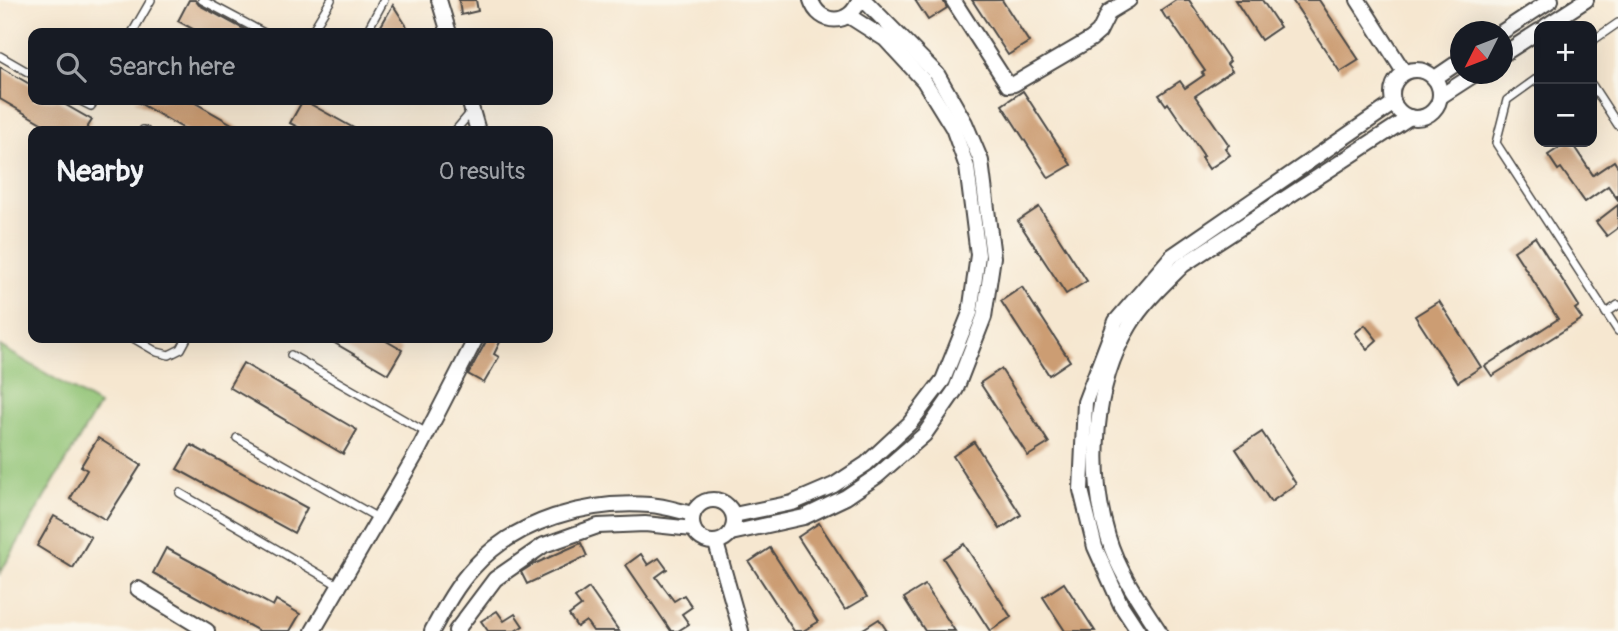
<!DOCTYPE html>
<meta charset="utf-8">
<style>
:root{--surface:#171b24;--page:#242831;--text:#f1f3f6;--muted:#9ea1a6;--line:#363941}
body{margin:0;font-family:Pangolin,sans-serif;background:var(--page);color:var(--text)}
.controls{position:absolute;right:21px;top:21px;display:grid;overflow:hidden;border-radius:14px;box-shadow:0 7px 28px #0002}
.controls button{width:63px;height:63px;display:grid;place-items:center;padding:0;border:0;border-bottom:2px solid var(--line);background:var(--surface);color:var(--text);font:35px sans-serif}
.compass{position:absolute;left:1450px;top:21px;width:63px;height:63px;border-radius:50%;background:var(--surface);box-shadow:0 7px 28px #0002;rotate:228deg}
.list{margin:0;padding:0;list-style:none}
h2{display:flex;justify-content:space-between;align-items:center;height:91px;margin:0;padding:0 28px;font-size:30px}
h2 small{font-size:23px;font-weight:400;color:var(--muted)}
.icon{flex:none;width:38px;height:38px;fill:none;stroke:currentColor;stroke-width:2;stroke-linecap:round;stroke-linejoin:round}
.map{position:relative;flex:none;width:1618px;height:631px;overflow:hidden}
.search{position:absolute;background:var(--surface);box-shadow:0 7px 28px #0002;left:28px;top:28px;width:525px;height:77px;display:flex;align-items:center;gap:18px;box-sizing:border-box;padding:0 24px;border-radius:14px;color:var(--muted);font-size:26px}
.panel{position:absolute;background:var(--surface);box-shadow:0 7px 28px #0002;left:28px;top:126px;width:525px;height:217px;border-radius:14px}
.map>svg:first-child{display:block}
</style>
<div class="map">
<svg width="1618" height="631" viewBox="0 0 1618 631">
<rect width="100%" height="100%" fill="#fbf7ec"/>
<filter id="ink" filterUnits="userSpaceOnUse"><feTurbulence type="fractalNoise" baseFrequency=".0143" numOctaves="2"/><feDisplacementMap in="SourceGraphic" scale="14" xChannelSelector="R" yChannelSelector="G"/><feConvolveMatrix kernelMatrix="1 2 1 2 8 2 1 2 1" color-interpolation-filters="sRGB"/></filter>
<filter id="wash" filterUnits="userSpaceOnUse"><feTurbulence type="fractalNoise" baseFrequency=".00686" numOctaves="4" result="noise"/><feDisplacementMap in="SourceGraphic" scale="28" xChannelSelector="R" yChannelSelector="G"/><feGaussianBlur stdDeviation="1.57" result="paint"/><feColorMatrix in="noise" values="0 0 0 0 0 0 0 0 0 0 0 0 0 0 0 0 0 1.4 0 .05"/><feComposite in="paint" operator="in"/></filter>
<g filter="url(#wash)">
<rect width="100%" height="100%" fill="#f6e7d0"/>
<!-- green -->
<polygon fill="#90c374" stroke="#5e7750" stroke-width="2" points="0,346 99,405 0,573"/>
<g id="blocks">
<!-- building -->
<g fill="#cc9d73">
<polygon points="189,0 195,0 199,5 251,33 200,33 178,21"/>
<polygon points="459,0 476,0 478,11 461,15"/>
<polygon points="915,0 943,0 947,8 928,20"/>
<polygon points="972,0 1002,0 1029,42 1008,55"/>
<polygon points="1176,0 1189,0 1230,61 1227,64 1232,71 1195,96 1229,145 1225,148 1230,155 1209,169 1201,157 1204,156 1168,103 1166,105 1159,95 1180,81 1185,88 1204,75 1202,73 1205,71 1169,19 1167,20 1161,10"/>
<polygon points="1235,0 1262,0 1280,27 1261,40"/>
<polygon points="1292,0 1319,0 1359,60 1340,72"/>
<polygon points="393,5 411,33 377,33"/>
<polygon points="0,67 33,86 33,100 57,100 92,120 85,131 55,131 0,99"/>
<polygon points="1023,91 1071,165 1049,178 1002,105"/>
<polygon points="134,100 190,100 244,131 188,131"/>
<polygon points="303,100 359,131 305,131 290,123"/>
<polygon points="1568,142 1571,142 1593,175 1614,161 1618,167 1618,200 1608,186 1585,202 1561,168 1558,170 1548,155"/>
<polygon points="1618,205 1618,228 1607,236 1596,222"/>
<polygon points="1039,207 1087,281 1066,294 1018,221"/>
<polygon points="1535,237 1579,306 1575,309 1582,319 1492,376 1485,366 1558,319 1514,251"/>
<polygon points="1022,287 1070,361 1049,375 1001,301"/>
<polygon points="1439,301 1481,367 1458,382 1415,316"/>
<polygon points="1365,325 1377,340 1367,349 1355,333"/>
<polygon points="326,338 381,338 402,350 388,374"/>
<polygon points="488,338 502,338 494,354 499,357 484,383 468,374"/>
<polygon points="243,363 357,430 343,454 229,387"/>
<polygon points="1001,369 1049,443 1028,456 980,383"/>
<polygon points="1262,432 1296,484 1271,502 1236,449"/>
<polygon points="98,438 141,465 106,520 70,499 87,470 81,466"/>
<polygon points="974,442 1021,515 1000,529 953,456"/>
<polygon points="191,445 307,508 294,533 177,469"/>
<polygon points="54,516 91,537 73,568 37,546"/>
<polygon points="819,523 867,597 845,610 798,537"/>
<polygon points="581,543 587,556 527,584 521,572 532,565"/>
<polygon points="964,544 1011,617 990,631 943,558"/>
<polygon points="166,548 273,606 276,600 300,614 290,631 259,631 153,573"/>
<polygon points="770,548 818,622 803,631 794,631 749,562"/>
<polygon points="641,554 648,565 659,558 667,569 656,577 674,601 684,595 692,607 682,614 689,624 678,631 671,631 626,565"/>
<polygon points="1064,583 1095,631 1065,631 1043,597"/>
<polygon points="925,585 955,631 925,631 904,598"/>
<polygon points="589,588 619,631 593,631 586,621 577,627 569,615 581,606 575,598"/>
<polygon points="497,611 504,621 515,614 523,626 515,631 488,631 481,621"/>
<polygon points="879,619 887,631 860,631"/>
</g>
</g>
</g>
<g filter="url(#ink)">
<use href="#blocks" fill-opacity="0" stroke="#494744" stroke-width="2"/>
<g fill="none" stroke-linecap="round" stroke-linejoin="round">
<!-- service casing -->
<g stroke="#494744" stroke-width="10">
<g id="service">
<polyline points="202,0 264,33"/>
<polyline points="132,33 151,0"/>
<polyline points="311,33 331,0"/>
<polyline points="366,33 384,0"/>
<polyline points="1592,41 1618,23"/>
<polyline points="0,56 33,75"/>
<polyline points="1539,77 1507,100 1496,143 1618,331"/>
<polyline points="1592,85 1618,125"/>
<polyline points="79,100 91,106 95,100"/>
<polyline points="143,130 146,131"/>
<polyline points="455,131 472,111"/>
<polyline points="1606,313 1618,305"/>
<polyline points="133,338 157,352 169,355 181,349 187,338"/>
<polyline points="291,355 427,433"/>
<polyline points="237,438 378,518"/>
<polyline points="180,493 340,586"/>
</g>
</g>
<!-- minor casing -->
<g stroke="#494744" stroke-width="18">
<g id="minor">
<polyline points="439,0 449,33"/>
<path d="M811,0C819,26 851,26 859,0"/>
<polyline points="953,0 1008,85 1014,84 1091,39 1099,32 1109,12 1129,0"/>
<polyline points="1358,0 1404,72"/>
<polyline points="1546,26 1586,0"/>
<polyline points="1502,32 1551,0"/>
<polyline points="1502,55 1539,31"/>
<circle cx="1416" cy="94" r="24"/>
<polyline points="1435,78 1460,61"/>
<polyline points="1441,96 1475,74"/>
<polyline points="469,100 478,131"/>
<circle cx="713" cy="521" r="21"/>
<polyline points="734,515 792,503 834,485 866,464 910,423 943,380 970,313 978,255 967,167 953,128 924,81 885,39 849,16"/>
<polyline points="731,533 804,517 846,497 877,476 924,435 956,389 984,317 993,257 981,161 965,123 937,74 864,0"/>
<polyline points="716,543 741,631"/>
<polyline points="138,589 207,631"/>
<polyline points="313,631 418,451 476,338"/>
<path d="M432,631C444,609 456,586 473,568C516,520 588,500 650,505C664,506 679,511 693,514"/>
<polyline points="456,631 495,579 544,545 598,526 645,524 693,529"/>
<polyline points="1138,631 1121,605 1095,547 1081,490 1085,402 1116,321 1172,256 1394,103"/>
<path d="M1159,631C1140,602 1118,571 1108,537C1088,471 1093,385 1130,325C1144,302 1165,283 1183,265L1410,117"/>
</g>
</g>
<!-- service -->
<use href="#service" stroke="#fff" stroke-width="7"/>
<!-- minor -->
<use href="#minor" stroke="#fff" stroke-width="14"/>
</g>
</g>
</svg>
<div class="controls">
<button>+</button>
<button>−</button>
</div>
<svg class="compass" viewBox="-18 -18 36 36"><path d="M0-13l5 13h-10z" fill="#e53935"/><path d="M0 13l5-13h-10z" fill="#9ea1a6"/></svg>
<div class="search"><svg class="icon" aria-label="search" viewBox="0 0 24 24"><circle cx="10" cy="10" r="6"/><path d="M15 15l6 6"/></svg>Search here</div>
<section class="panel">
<h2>Nearby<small>0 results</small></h2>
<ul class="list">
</ul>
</section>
</div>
